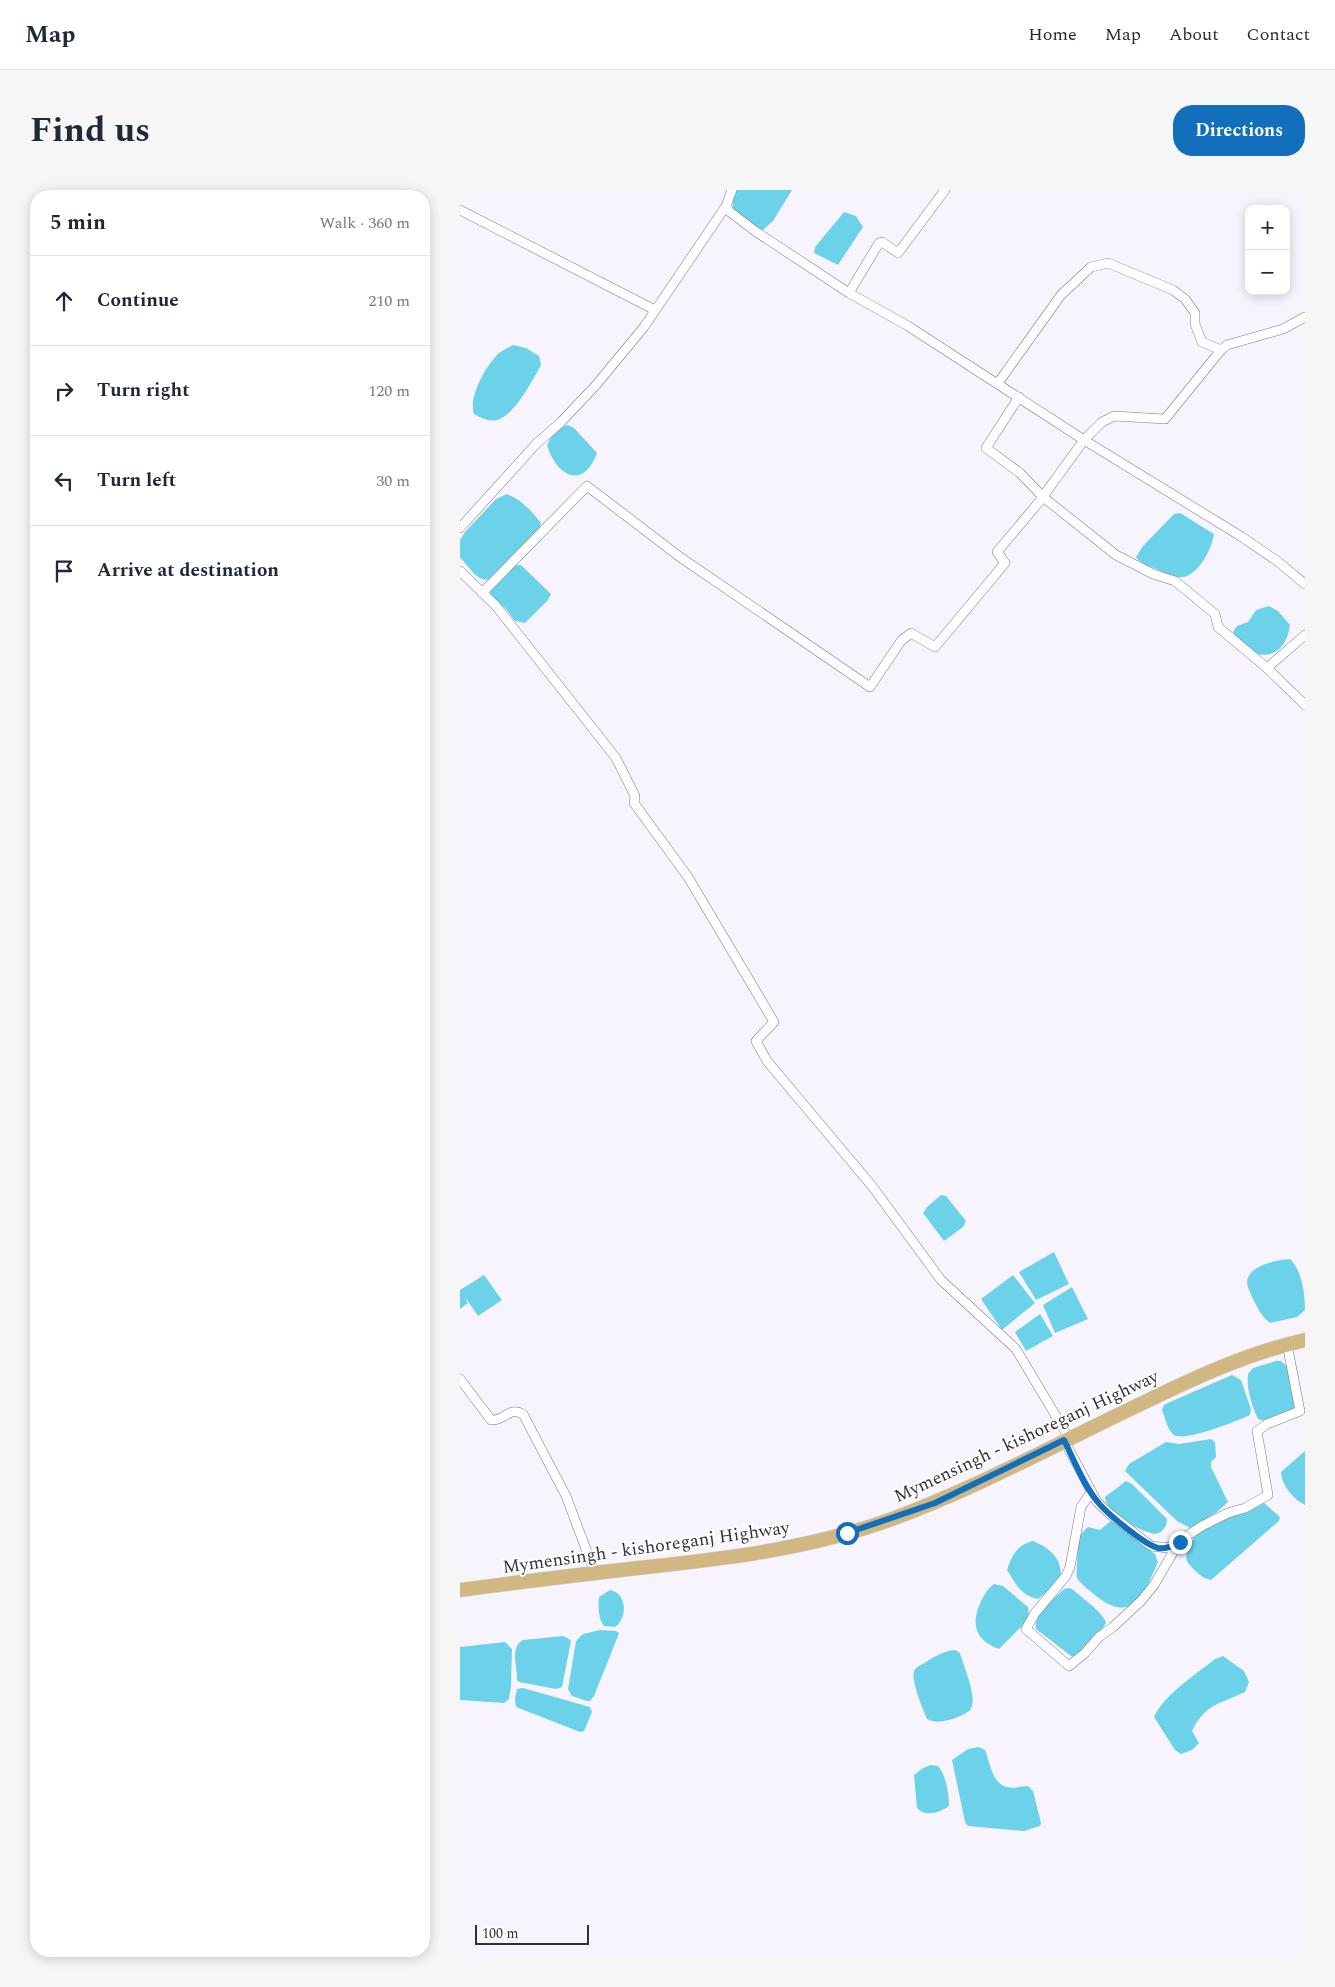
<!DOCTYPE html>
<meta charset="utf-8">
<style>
:root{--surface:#fff;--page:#f6f6f7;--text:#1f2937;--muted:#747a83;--line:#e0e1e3;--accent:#126fbc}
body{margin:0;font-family:Spectral,serif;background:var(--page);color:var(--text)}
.controls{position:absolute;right:15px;top:15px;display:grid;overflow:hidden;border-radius:10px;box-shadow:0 2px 12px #0003}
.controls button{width:45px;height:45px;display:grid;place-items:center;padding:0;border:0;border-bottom:1px solid var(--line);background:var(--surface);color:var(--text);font:25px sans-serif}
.scale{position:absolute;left:15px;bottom:12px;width:114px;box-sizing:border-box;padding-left:5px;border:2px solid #323035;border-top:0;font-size:14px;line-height:18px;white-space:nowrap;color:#323035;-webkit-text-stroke:4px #fff;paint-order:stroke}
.stop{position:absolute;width:15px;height:15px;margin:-11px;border:4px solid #126fbc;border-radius:50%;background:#fff}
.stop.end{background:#126fbc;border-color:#fff;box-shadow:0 1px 5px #0008}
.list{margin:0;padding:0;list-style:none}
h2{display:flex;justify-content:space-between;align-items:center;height:65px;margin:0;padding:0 20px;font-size:21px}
h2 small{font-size:16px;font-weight:400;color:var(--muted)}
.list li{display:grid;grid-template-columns:32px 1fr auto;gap:15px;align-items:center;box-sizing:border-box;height:90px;padding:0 20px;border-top:1px solid var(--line)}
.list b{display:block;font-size:19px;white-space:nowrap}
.list em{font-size:16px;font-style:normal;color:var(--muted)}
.icon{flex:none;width:28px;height:28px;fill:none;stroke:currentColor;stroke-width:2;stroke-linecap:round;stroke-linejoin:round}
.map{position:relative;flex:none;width:845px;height:1767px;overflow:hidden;border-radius:20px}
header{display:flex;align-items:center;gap:30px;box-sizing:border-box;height:70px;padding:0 25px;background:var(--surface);border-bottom:1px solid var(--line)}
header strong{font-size:24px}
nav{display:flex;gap:28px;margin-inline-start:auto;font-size:18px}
.intro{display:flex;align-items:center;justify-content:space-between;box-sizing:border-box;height:120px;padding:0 30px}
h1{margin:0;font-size:35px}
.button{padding:12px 22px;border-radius:20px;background:var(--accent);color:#fff;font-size:18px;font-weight:700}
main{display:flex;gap:30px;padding:0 30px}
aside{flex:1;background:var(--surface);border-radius:20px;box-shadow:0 2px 12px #0003}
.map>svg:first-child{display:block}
</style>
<header>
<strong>Map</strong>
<nav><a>Home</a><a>Map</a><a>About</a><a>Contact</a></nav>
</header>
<div class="intro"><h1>Find us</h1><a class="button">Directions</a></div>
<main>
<aside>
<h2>5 min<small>Walk · 360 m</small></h2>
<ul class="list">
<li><svg class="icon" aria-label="ahead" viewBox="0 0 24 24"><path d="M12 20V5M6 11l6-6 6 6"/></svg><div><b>Continue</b></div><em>210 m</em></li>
<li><svg class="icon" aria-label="right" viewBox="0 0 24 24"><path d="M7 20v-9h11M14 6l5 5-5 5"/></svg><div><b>Turn right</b></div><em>120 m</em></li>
<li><svg class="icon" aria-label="left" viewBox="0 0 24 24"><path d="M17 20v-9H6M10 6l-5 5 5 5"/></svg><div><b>Turn left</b></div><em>30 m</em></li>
<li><svg class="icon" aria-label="arrive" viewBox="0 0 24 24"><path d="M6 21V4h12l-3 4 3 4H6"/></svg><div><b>Arrive at destination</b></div></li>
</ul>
</aside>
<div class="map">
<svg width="845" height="1767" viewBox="0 0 845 1767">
<rect width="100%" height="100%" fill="#f8f4fe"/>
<!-- water -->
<g fill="#6cd2e9">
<polygon points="277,0 332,0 313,31 302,41 273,22 273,9"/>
<polygon points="384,22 396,26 403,37 378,75 354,63 355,57"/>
<path d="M53,155L66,158L79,166L81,175C72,191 55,225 37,230C29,232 21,228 14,224C8,207 26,175 39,163C43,160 48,158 53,155Z"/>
<path d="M108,235L114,238L137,263C123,301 96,286 87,255C91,246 99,237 108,235Z"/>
<path d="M47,304C62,310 71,320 81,333L79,340L31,389C16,393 10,376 0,368V350L5,342L36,309Z"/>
<path d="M720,323L754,344C752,358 741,380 727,386C718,390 704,383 696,379C689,376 681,374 676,367L683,356L714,324Z"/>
<path d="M58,375H61L91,404L88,410L65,433L55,431L47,420L31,405L30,402C36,392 46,378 58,375Z"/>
<path d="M809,416L818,421L830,435C825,475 788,472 773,442L777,436L788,432L796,420Z"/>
<polygon points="481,1005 486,1006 506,1031 503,1037 484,1051 463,1023 467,1017"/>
<polygon points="594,1062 609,1094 576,1110 559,1082"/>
<path d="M830,1069C842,1080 845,1104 845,1120L837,1127L810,1133C801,1126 797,1117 792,1107C790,1102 787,1097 787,1092C788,1075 817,1070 830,1069Z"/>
<polygon points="24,1085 42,1110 18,1126 5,1107 8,1113 0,1119 0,1100"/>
<polygon points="553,1085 575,1113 542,1140 521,1109"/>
<polygon points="612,1097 628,1129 595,1143 583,1115"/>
<polygon points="580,1124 593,1146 566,1161 555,1142"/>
<path d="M816,1171H821L829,1178L837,1217L834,1221L804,1231L798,1229C792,1217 786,1198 788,1184L793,1178Z"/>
<path d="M772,1185L781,1190L791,1219L790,1225C777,1231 725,1252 714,1245C707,1240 705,1227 702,1220L704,1215L710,1212Z"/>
<polygon points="751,1249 755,1252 756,1267 751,1272 751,1277 768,1312 757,1322 730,1338 717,1331 665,1281 669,1274 706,1252 719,1254"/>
<path d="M845,1261V1315C833,1309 822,1296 821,1282Z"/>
<path d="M666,1291L672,1294L707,1329L706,1336L701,1342L695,1344C681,1342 646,1323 645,1307Z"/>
<path d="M803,1312L820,1327L819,1331L751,1390C741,1388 735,1381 729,1374C725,1369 726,1365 728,1359C736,1336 762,1331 782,1323C789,1320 796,1316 803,1312Z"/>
<path d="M652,1330L695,1364L698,1372C686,1399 675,1434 640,1409C633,1403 622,1396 617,1388C616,1385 618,1350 620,1346C622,1342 625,1340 628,1337L640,1340Z"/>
<path d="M573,1351C589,1358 601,1366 601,1386L590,1399L578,1409C560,1405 556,1394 547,1380C552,1365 557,1355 573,1351Z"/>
<path d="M534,1394L543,1396L568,1417L569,1427L566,1432L539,1459C517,1451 511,1437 519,1416C523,1407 526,1400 534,1394Z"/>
<path d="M608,1398L612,1399C621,1407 644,1423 646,1433L639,1444L617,1466H611L576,1439C573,1424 594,1409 604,1399Z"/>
<path d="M150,1400C167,1403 168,1428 155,1437L144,1436C138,1429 138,1416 139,1407Z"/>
<polygon points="140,1440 156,1441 159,1443 158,1446 134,1506 130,1511 127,1511 112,1506 108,1499 116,1451 123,1444"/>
<path d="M103,1446L109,1449L111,1451L102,1497L96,1499L59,1492L57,1490C58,1477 49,1458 63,1450Z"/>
<polygon points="45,1452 52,1459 51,1496 49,1509 44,1513 0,1510 0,1457"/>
<path d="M495,1460L500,1463C503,1475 519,1510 510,1520C506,1524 498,1527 493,1529C483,1531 476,1534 467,1529C463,1519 449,1487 455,1479C458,1476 465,1473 469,1470C477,1465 485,1461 495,1460Z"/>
<path d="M763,1466L784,1481L789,1492L785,1502C760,1514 746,1513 732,1541L739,1553L732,1560L721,1564L715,1560L694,1527C704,1505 736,1484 755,1469Z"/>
<polygon points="63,1498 130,1517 132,1522 124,1541 120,1542 56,1517 55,1509 57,1499"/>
<path d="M519,1557L525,1560C530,1572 532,1594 547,1597C553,1599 561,1596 568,1596L573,1601L581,1633L580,1636L564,1641L508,1636L505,1632L492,1570L508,1559Z"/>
<path d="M471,1575L478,1576C486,1585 489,1604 489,1616C480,1623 464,1627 457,1618L454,1585L463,1578Z"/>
</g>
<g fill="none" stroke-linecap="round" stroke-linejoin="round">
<!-- street casing -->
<g stroke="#7c7783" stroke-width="10">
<g id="street">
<polyline points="272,0 266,16 270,22 295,41 389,103 448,136 624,250 782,347 817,371 845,394"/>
<polyline points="0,20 195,120"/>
<polyline points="389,103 419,53 422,52 438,63 485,0"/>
<polyline points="538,193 601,105 631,77 648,73 713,100 725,109 735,123 735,134 742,152 761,160"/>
<polyline points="559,207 526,258 560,283 583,307 656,365 693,384 715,391 755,424 758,437 807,478 845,515"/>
<polyline points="0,338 76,254 101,232 136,195 184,137 266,16"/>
<polyline points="0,381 36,416 156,568 175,606 174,613 228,687 314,832 296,851 307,871 412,996 481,1090 556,1159 609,1248"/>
<polyline points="22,403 127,296 220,367 410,497 441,451 451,443 475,457 545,373 537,362 579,312 624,250 642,232 654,226 705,229 761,160 767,155 823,139 845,127"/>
<polyline points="807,478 845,445"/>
<path d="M0,1189L31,1230C45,1231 49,1216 63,1224L106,1306L135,1383"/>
<polyline points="604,1250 637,1312 650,1324 691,1356 708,1358 742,1336 768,1323 785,1318 808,1305 797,1241 807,1234 840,1221 827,1154"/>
<polyline points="631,1302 621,1317 610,1377 606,1386 575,1423 566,1439 609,1476 625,1463 639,1447 653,1437 681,1411 694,1395 719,1352"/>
</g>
</g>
<!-- primary casing -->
<g stroke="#d6d6d7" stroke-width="15">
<path id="primary" d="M0,1400C59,1392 118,1385 178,1378C263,1369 350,1359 432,1329C519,1297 602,1251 687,1211C738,1186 789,1163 845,1150"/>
</g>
<!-- street -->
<use href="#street" stroke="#fff" stroke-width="9"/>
<!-- primary -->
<use href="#primary" stroke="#d1b781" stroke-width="14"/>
</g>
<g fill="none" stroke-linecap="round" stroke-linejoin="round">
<!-- route -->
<path stroke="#126fbc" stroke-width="6" d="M387,1343L475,1313L604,1250C614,1270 623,1294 637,1311C646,1323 685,1355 698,1358C707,1359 712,1356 720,1352"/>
</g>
<g text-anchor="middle" stroke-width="4" stroke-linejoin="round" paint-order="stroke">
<!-- street labels -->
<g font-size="18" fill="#323035" stroke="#fff">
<text transform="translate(566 1246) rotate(-25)" y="6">Mymensingh - kishoreganj Highway</text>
<text transform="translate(186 1357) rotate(-8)" y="6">Mymensingh - kishoreganj Highway</text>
</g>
</g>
</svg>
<div class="controls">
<button>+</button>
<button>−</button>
</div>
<div class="scale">100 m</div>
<div class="stop" style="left:387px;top:1343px"></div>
<div class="stop end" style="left:720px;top:1352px"></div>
</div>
</main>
